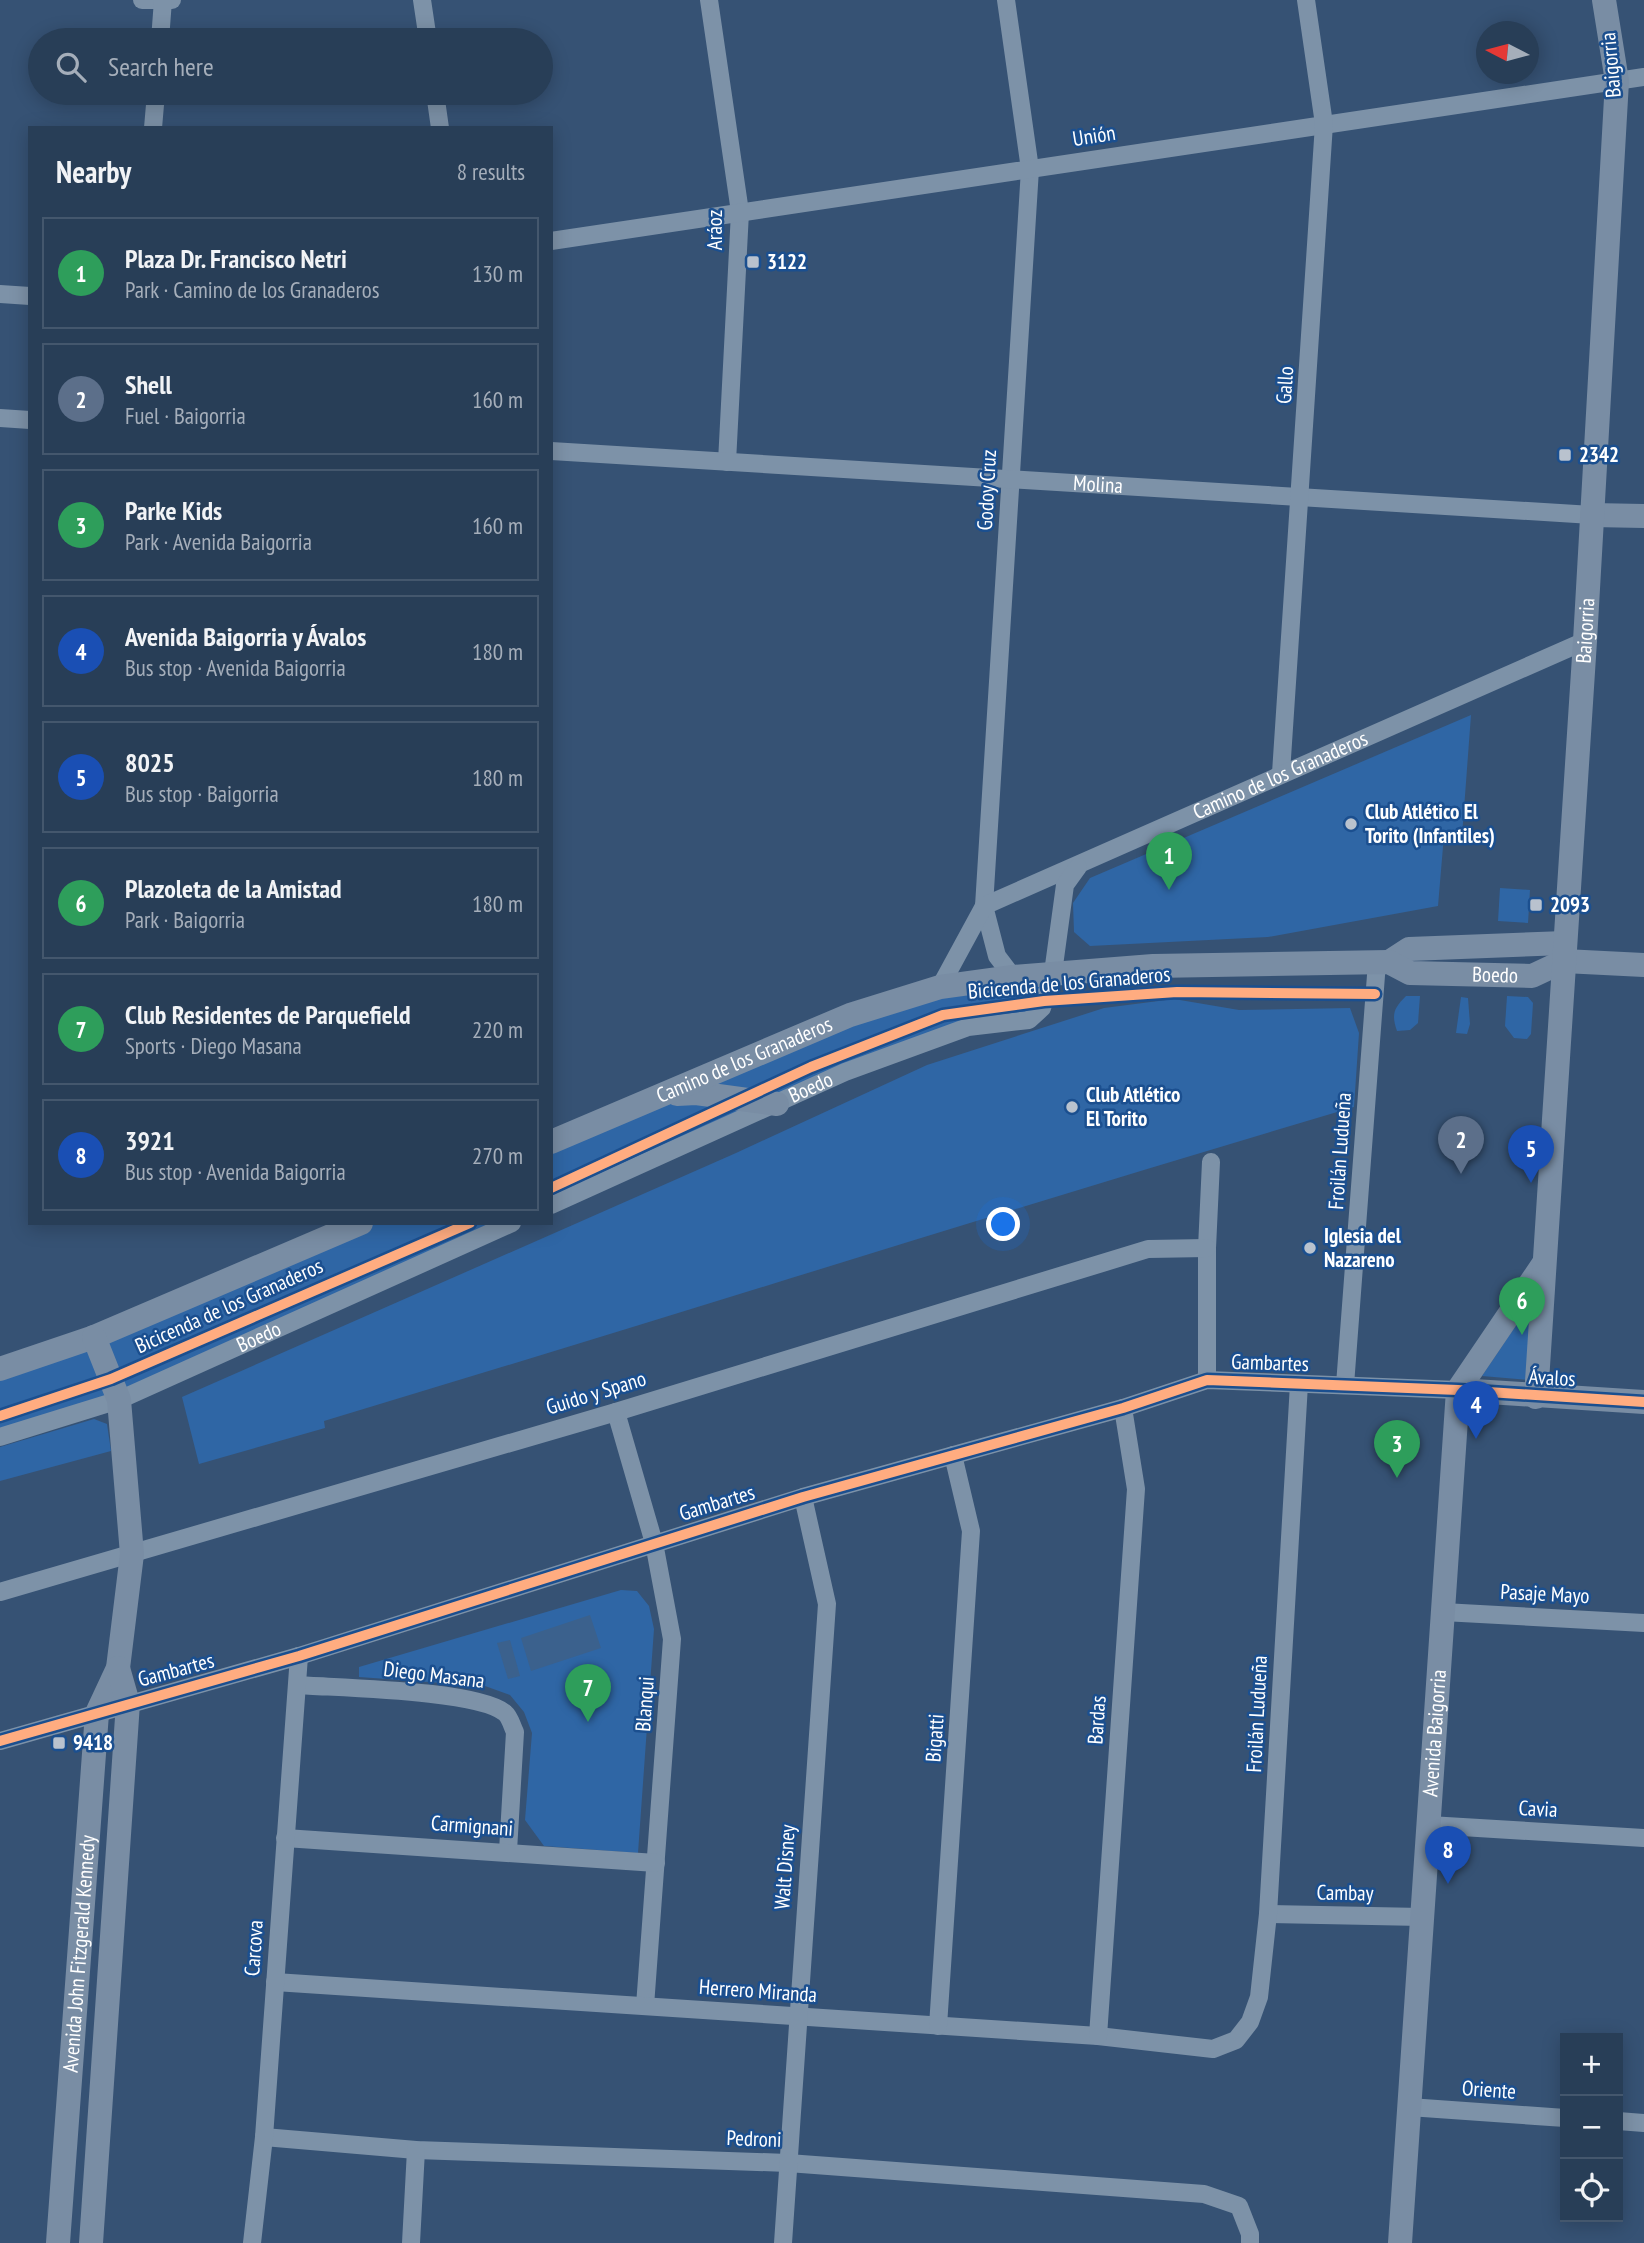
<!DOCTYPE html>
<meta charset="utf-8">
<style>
:root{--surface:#283e57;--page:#344961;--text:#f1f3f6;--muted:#a5aeba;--line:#44576d;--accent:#e797bd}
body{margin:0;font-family:"PT Sans Narrow",sans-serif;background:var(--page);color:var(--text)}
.controls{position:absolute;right:21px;bottom:21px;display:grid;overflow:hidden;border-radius:0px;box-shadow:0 4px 18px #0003}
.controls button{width:63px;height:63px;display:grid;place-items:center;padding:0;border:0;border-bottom:2px solid var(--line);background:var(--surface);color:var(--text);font:35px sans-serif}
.compass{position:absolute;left:1476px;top:21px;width:63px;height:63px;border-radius:50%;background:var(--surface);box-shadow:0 4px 18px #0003;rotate:276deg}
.you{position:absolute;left:1004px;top:1225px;width:24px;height:24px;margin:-18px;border:5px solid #fff;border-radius:50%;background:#1a73e8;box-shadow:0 0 0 10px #1a73e833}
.badge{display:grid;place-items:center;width:46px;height:46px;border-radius:50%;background:var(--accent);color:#fff;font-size:23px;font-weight:700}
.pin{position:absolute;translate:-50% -58px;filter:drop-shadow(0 2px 4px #0008)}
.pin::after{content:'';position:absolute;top:37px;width:24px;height:21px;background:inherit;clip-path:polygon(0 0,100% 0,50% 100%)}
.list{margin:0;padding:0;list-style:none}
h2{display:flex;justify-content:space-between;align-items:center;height:91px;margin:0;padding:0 28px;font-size:30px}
h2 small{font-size:23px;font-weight:400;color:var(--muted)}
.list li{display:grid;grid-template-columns:46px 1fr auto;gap:21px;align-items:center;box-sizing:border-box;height:112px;margin:0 14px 14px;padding:0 14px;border:2px solid var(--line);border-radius:0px}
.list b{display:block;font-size:26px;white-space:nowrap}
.list p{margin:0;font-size:23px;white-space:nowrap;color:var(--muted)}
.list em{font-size:23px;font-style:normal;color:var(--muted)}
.icon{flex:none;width:38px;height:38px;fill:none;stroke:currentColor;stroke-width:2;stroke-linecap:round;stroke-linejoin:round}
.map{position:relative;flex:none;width:1644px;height:2243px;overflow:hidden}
.search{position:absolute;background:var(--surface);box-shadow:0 4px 18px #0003;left:28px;top:28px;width:525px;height:77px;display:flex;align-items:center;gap:18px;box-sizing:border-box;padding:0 24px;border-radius:38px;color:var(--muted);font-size:26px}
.panel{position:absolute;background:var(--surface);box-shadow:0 4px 18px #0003;left:28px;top:126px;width:525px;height:1099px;border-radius:0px}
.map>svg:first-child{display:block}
</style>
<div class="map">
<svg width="1644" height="2243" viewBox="0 0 1644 2243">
<rect width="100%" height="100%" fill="#365274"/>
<!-- green -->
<g fill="#2f66a5">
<polygon points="1471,715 1462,836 1444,835 1438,906 1268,937 1090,946 1074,932 1073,903 1090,878"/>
<polygon points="1500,888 1530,890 1528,923 1498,921"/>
<polygon points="1053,973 1042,1008 968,1027 551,1205 551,1142 850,1015"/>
<path d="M1406,996H1420L1418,1023L1410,1030L1397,1031C1391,1014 1394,1008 1406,996Z"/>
<polygon points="1507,996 1528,997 1533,1003 1531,1034 1527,1039 1514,1038 1505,1026"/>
<polygon points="1461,997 1468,998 1470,1024 1467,1034 1456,1033"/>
<path d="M1174,999L1239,1010L1350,1008L1359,1033L1354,1107C1009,1209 667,1318 324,1421L325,1428L199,1464L182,1397L736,1153L927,1065L1104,1008Z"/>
<polygon points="361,1223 512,1223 119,1400 0,1437 0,1369"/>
<polygon points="1537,1294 1530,1380 1482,1376"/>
<polygon points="94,1419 107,1424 111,1451 0,1481 0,1447"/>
<polygon points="621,1590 637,1591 649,1606 654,1629 638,1853 544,1846 525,1820 532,1733 524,1712 510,1695 485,1686 359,1677 359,1667"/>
</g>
<!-- water -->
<g fill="#3b618d">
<polygon points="590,1615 601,1648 531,1671 521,1638"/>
<polygon points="510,1640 520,1676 508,1679 497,1643"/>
</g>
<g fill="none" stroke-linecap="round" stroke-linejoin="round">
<!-- street -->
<g stroke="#7d92a8" stroke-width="18">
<polyline points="142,0 172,0"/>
<polyline points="422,0 428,40"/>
<polyline points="709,0 740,212 727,462"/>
<polyline points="1006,0 1030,169 984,906 997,956 1013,977"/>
<polyline points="160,40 163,0"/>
<polyline points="435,93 440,128"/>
<polyline points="153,128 156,93"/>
<polyline points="551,241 1644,77"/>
<polyline points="0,294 30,296"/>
<polyline points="0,418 30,420"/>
<path id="s1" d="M551,451L1592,515"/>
<polyline points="1281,773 1324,124 1306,0"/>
<path id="s2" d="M940,987L984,906L1585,641"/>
<path id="s3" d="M551,1205L845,1072L968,1027L1029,1020L1042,1008L1044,1001L1053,973L1065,885L1078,867"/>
<polyline points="1207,1380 1207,1248 1211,1162"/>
<polyline points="1345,1385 1377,962"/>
<polyline points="616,1412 654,1543 672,1639 645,2006"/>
<path id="s4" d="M0,1437L119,1400L512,1223"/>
<polyline points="0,1592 616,1412 1148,1249 1207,1248"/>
<polyline points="1443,1612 1644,1623"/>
<path d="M298,1685C339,1688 478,1690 505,1713C510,1717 512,1726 515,1732L508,1851"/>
<polyline points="0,1741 299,1656 803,1497 1123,1408 1207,1380 1458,1390"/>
<polyline points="1429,1825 1644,1838"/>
<polyline points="285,1838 656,1863"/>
<polyline points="1268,1914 1422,1917"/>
<polyline points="275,1982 1098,2036 1213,2049 1236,2040 1250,2022 1259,1997 1268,1914 1299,1384"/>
<polyline points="938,2026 971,1531 953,1455"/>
<polyline points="1098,2036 1136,1489 1123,1408"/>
<polyline points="1409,2107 1565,2118"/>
<polyline points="1618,2121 1644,2123"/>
<polyline points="264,2137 416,2150 788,2163 1204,2194 1239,2206 1250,2234 1250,2243"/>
<polyline points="252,2243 264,2137 299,1656"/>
<polyline points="411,2243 416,2150"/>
<polyline points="783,2243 827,1604 803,1497"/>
</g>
<!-- secondary -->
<g stroke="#798da4" stroke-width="24">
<polyline points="1592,515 1644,516"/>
<polyline points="1389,962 1409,949 1565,943"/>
<polyline points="677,1094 696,1093 777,1104"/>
<path id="s5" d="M551,1142L850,1015L940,987L1013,977L1153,966L1389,962L1410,973L1532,976L1564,961L1644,965"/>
<polyline points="0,1369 94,1337 361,1223"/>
<polyline points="1458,1390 1644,1402"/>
<polyline points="1458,1390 1544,1263"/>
<path id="s6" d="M1536,1397L1585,641L1617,81L1604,0"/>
<path id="s7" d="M58,2243L97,1713L118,1668L132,1554L119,1400L94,1337"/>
<polyline points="91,2243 128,1703 118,1668"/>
<path id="s8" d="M1400,2243L1458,1390"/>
</g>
<!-- cycleway casing -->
<g stroke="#1b4f8f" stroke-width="15">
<g id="cycleway">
<polyline points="551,1188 811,1067 943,1015 1044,1001 1177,992 1375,994"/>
<polyline points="0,1416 111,1379 470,1223"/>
<polyline points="0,1741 299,1656 803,1497 1123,1408 1207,1380 1458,1390 1644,1402"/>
</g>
</g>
<!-- cycleway -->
<use href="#cycleway" stroke="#ffac80" stroke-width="10"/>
</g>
<!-- markers -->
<g fill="#b9c2ce" stroke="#1b4f8f" stroke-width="2.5">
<rect x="746" y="255" width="14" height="14" rx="3.5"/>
<rect x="1558" y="448" width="14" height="14" rx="3.5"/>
<circle cx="1351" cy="824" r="7"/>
<rect x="1529" y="898" width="14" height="14" rx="3.5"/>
<circle cx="1072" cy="1107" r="7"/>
<circle cx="1310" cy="1248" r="7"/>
<rect x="52" y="1736" width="14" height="14" rx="3.5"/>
</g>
<g text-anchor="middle" stroke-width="5" stroke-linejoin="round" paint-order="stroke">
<!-- street labels -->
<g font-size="21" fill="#fff" stroke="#1b4f8f">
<text transform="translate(1611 65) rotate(-95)" y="7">Baigorria</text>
<text transform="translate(1094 136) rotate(-9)" y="7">Unión</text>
<text transform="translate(715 230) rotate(-90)" y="7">Aráoz</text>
<text transform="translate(1285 385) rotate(-86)" y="7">Gallo</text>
<text dy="7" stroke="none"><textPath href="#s1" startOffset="548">Molina</textPath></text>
<text transform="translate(987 490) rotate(-87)" y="7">Godoy Cruz</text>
<text dy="7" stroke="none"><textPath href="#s6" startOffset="768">Baigorria</textPath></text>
<text dy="7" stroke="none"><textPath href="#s2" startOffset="416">Camino de los Granaderos</textPath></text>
<text dy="7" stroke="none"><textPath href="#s5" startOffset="978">Boedo</textPath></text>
<text transform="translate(1069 983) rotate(-5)" y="7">Bicicenda de los Granaderos</text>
<text dy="7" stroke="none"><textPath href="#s5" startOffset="210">Camino de los Granaderos</textPath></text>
<text dy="7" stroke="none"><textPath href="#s3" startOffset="285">Boedo</textPath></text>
<text transform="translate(1340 1151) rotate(-86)" y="7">Froilán Ludueña</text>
<text transform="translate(229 1306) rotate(-24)" y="7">Bicicenda de los Granaderos</text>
<text dy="7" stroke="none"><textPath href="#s4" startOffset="278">Boedo</textPath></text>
<text transform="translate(1270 1363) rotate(2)" y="7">Gambartes</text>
<text transform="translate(1552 1378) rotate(3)" y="7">Ávalos</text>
<text transform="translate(596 1393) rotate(-17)" y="7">Guido y Spano</text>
<text transform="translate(717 1503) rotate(-17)" y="7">Gambartes</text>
<text transform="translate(1545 1594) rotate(3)" y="7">Pasaje Mayo</text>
<text transform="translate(176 1670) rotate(-15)" y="7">Gambartes</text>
<text transform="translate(434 1675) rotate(7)" y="7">Diego Masana</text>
<text transform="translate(645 1704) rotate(-86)" y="7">Blanqui</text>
<text transform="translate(1257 1714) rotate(-87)" y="7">Froilán Ludueña</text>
<text transform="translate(1097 1720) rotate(-86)" y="7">Bardas</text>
<text dy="7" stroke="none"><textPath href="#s8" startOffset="511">Avenida Baigorria</textPath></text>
<text transform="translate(935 1738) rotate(-86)" y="7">Bigatti</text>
<text transform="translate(1538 1809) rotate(3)" y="7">Cavia</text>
<text transform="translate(472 1826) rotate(4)" y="7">Carmignani</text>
<text transform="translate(785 1867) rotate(-86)" y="7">Walt Disney</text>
<text transform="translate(1345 1893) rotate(1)" y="7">Cambay</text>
<text transform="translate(254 1948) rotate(-86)" y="7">Carcova</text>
<text dy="7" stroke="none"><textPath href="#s7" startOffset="290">Avenida John Fitzgerald Kennedy</textPath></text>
<text transform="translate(758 1991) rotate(4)" y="7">Herrero Miranda</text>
<text transform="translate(1489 2090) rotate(4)" y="7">Oriente</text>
<text transform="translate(754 2139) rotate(2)" y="7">Pedroni</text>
</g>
<!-- poi labels -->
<g font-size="21" font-weight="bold" fill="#fff" stroke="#1b4f8f" text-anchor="start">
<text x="767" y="269">3122</text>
<text x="1579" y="462">2342</text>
<text x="1365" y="819">Club Atlético El<tspan x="1365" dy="24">Torito (Infantiles)</tspan></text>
<text x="1550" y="912">2093</text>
<text x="1086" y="1102">Club Atlético<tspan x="1086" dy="24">El Torito</tspan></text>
<text x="1324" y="1243">Iglesia del<tspan x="1324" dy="24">Nazareno</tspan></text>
<text x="73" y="1750">9418</text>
</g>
</g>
</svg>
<div class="controls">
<button>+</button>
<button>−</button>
<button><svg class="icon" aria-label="locate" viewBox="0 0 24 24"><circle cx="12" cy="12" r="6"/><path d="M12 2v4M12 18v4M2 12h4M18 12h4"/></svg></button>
</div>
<svg class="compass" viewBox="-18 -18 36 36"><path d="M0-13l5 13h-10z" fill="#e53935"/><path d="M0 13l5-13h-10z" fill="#a5aeba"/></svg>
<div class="you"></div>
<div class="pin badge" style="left:1169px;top:890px;background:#2e9e5b">1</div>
<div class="pin badge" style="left:1461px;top:1174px;background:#5c6f8a">2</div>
<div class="pin badge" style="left:1397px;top:1478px;background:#2e9e5b">3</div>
<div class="pin badge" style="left:1476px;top:1439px;background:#1a4fb4">4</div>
<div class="pin badge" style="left:1531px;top:1183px;background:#1a4fb4">5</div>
<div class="pin badge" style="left:1522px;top:1335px;background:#2e9e5b">6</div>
<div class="pin badge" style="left:588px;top:1722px;background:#2e9e5b">7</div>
<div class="pin badge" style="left:1448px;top:1884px;background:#1a4fb4">8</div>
<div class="search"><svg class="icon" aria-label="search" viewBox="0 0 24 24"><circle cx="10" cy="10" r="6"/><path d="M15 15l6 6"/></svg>Search here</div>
<section class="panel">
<h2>Nearby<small>8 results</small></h2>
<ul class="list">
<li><span class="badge" style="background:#2e9e5b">1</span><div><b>Plaza Dr. Francisco Netri</b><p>Park · Camino de los Granaderos</p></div><em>130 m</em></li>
<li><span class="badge" style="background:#5c6f8a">2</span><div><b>Shell</b><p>Fuel · Baigorria</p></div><em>160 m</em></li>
<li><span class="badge" style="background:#2e9e5b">3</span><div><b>Parke Kids</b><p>Park · Avenida Baigorria</p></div><em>160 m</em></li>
<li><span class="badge" style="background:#1a4fb4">4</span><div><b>Avenida Baigorria y Ávalos</b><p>Bus stop · Avenida Baigorria</p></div><em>180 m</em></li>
<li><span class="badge" style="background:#1a4fb4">5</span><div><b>8025</b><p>Bus stop · Baigorria</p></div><em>180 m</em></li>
<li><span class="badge" style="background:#2e9e5b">6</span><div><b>Plazoleta de la Amistad</b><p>Park · Baigorria</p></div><em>180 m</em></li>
<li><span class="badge" style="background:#2e9e5b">7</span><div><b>Club Residentes de Parquefield</b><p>Sports · Diego Masana</p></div><em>220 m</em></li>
<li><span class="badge" style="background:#1a4fb4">8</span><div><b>3921</b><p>Bus stop · Avenida Baigorria</p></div><em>270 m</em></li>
</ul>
</section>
</div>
